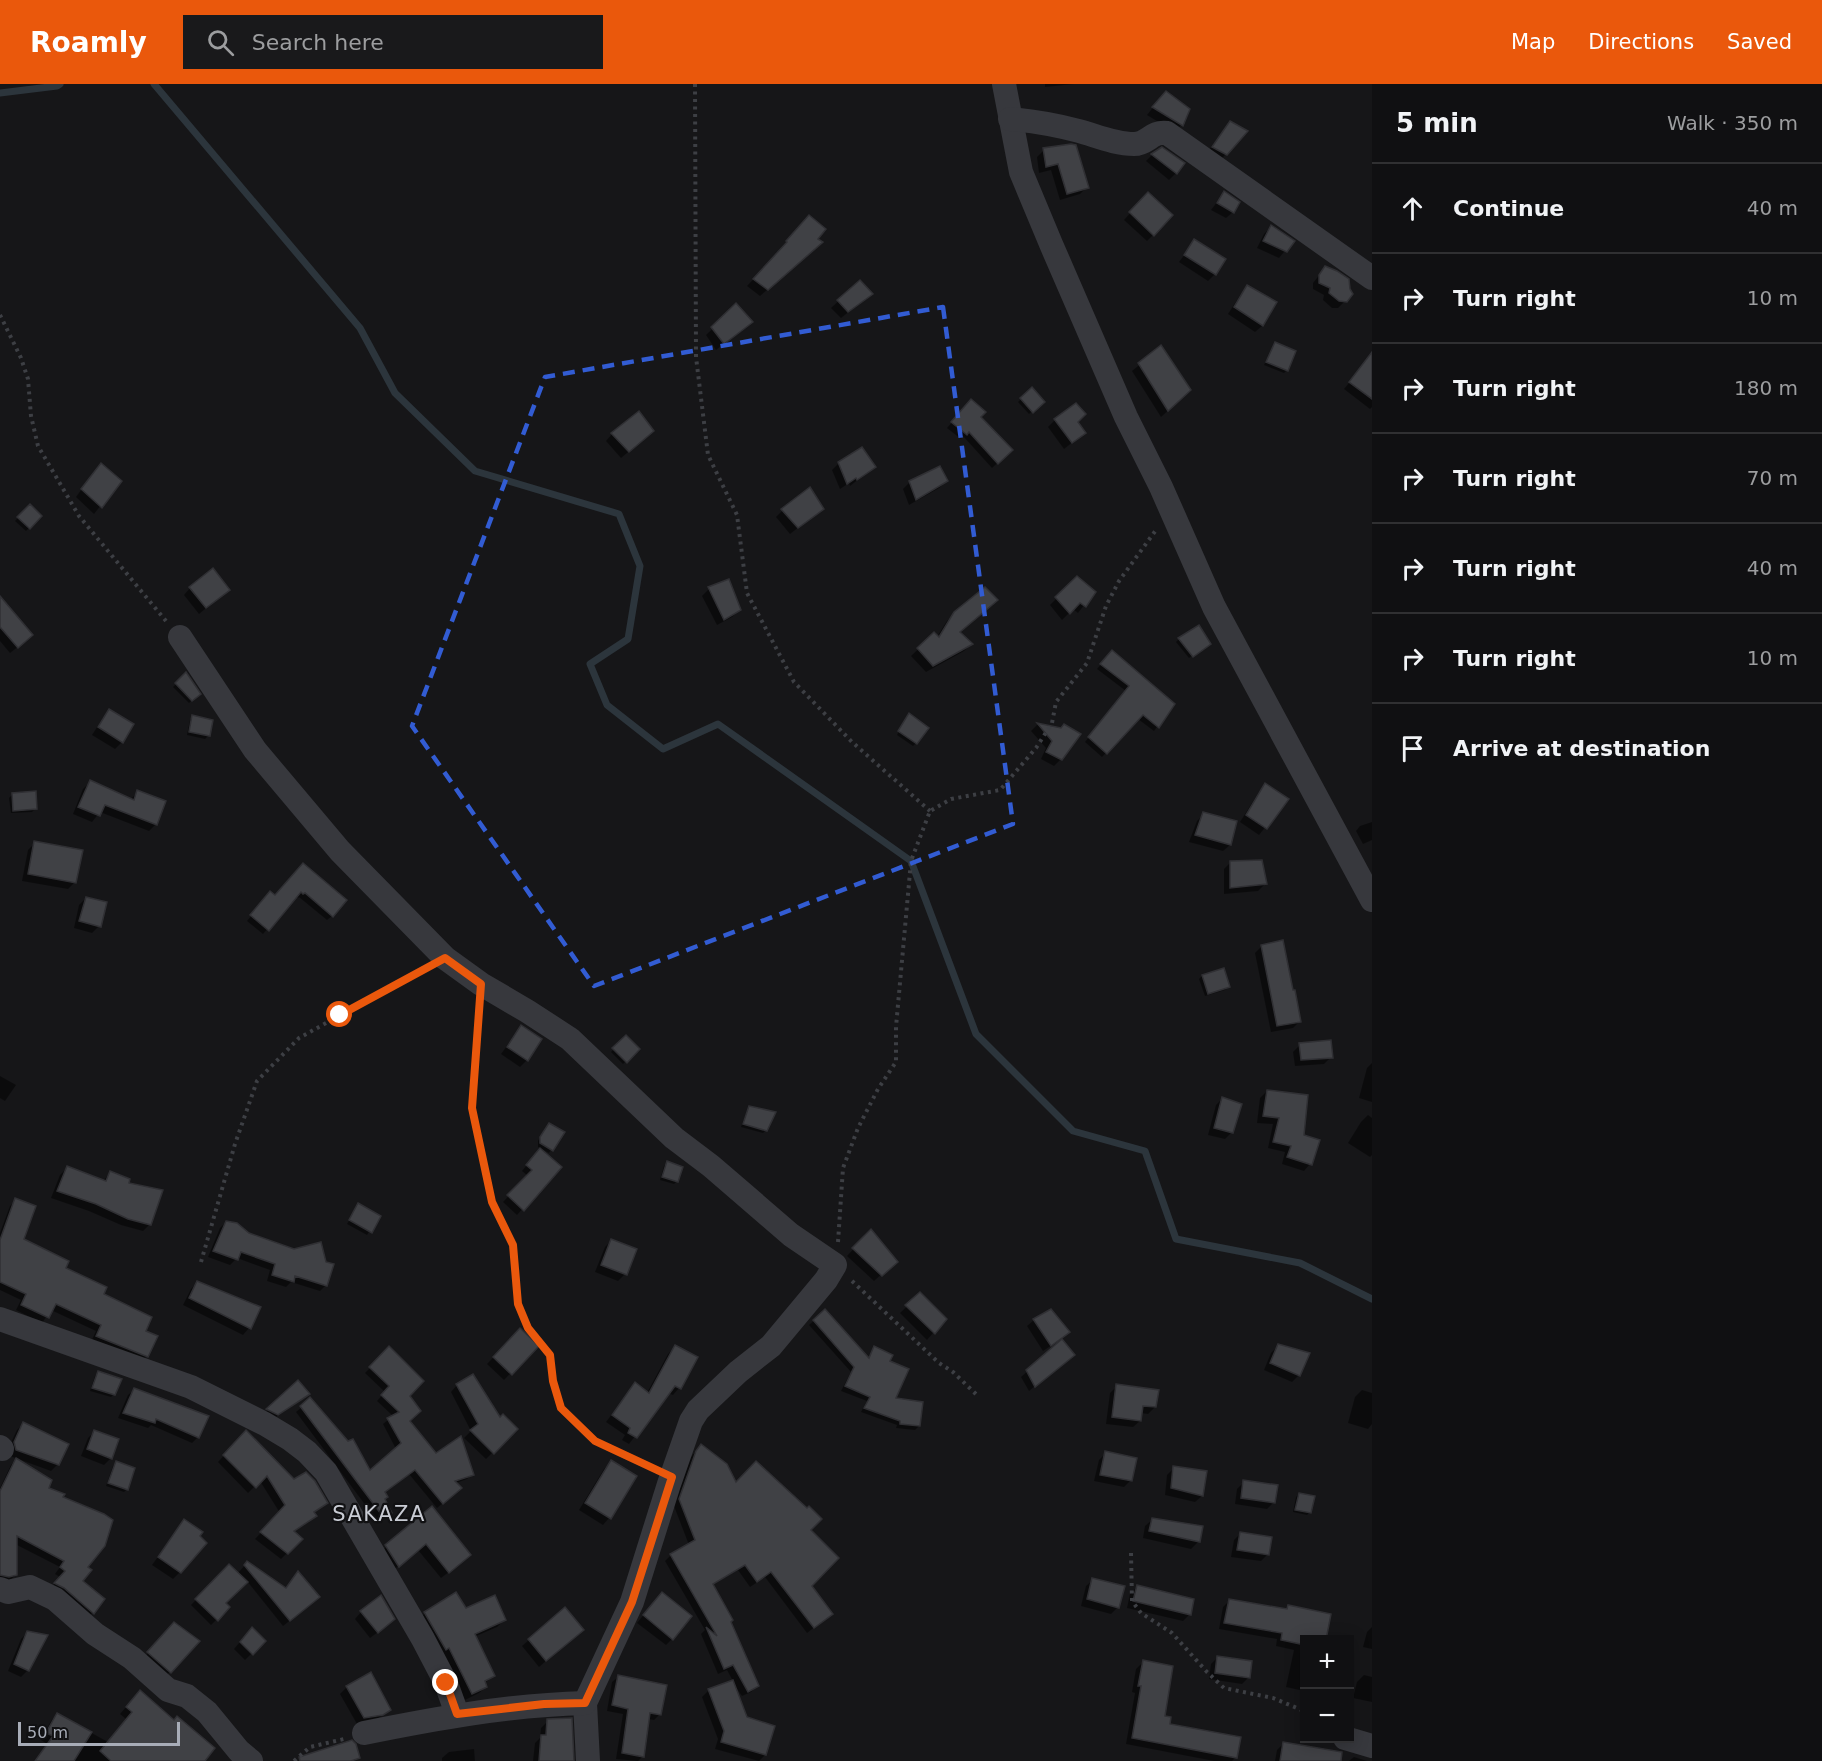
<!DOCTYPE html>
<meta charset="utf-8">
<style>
:root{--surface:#101012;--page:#19191b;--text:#f1f3f6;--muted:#9c9d9f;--line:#303032;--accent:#ea580c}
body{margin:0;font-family:"DejaVu Sans",sans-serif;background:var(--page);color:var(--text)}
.controls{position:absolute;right:18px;bottom:18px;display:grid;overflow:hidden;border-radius:0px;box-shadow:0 3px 15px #0003}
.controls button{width:54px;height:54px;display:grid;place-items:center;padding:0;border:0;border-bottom:2px solid var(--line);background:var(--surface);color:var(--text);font:30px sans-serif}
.scale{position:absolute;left:18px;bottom:15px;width:162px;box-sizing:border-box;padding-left:6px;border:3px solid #a8adb8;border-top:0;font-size:16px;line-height:21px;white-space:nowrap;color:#a8adb8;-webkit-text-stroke:4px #111113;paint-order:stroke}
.stop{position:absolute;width:18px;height:18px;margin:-14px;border:4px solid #ea580c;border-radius:50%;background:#fff}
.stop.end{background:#ea580c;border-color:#fff;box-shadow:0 2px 6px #0008}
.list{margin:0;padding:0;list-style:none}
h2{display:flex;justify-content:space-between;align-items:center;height:78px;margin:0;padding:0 24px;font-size:26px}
h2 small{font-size:20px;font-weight:400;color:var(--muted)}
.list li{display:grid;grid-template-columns:39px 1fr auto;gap:18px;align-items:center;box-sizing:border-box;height:90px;padding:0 24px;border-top:2px solid var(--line)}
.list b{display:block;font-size:22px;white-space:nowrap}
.list em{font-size:20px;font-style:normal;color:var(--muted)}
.icon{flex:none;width:33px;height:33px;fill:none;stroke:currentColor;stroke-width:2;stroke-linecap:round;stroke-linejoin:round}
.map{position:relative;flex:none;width:1372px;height:1677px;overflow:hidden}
header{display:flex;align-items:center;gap:36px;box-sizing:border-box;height:84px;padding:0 30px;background:var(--accent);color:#fff}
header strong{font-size:28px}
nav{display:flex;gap:33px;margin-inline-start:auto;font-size:21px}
.search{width:420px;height:54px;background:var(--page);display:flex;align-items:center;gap:15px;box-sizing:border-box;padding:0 21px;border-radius:0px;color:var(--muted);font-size:22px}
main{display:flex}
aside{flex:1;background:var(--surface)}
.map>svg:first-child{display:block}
</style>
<header>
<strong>Roamly</strong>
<div class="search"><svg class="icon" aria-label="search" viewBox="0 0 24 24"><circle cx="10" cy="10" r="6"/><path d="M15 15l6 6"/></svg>Search here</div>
<nav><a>Map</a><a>Directions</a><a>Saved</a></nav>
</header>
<main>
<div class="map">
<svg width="1372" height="1677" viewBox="0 0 1372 1677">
<rect width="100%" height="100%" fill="#161618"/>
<!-- shadow -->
<g fill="#0007">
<polygon points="1045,0 1074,0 1045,3"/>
<polygon points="1159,16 1188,25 1181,41 1175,48 1147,31"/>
<polygon points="1230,39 1226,70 1219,77 1206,70"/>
<polygon points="1044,66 1087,103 1080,110 1060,116 1051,86 1039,89 1037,73"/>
<polygon points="1152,71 1176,89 1169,96 1146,77"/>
<polygon points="1224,109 1233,128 1226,134 1211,126"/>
<polygon points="1141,117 1153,151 1147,157 1124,136"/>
<polygon points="802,140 815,155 814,165 760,212 747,202 781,166 780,165"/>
<polygon points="1271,143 1293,157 1279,174 1257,164 1264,150"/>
<polygon points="1195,157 1215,190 1208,197 1179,178"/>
<polygon points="1325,184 1345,217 1338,224 1332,224 1323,216 1324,211 1313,205 1313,199"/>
<polygon points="859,198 871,210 841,234 831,224"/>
<polygon points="1248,203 1275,219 1262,242 1255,248 1228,230 1241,210"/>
<polygon points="736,222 751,238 716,266 706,251"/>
<polygon points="1275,260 1287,286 1284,289 1264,281"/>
<polygon points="1160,264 1183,313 1161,333 1132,287"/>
<polygon points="1363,282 1372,290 1372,323 1370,325 1344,305"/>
<polygon points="1032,305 1043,318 1029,330 1018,318"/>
<polygon points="966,322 1011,366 992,384 963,352 961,355 947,344"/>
<polygon points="1055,336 1076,338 1084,349 1064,365 1048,343"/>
<polygon points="612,350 645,354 621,374 606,357"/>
<polygon points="839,379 874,383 850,402 849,399 840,405 832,386"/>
<polygon points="94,388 120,397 94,430 76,413"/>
<polygon points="946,397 939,404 909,421 903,405 910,398"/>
<polygon points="30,422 40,432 26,447 15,437"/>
<polygon points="822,425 790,450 776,433 782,427"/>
<polygon points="1077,494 1094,508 1078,529 1073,525 1062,536 1050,521"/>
<polygon points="190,504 228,506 199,530 184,511"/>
<polygon points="709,505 739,526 732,533 717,541 702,512"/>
<polygon points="955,529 958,548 971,560 964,567 926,588 911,572 934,550 937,553 947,537"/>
<polygon points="15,532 24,558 10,569 0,557 0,545"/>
<polygon points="1179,555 1209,559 1189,574 1176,558"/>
<polygon points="1108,572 1173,620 1154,647 1138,635 1102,673 1085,658 1126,607 1097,585"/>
<polygon points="186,591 199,610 189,619 173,603"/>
<polygon points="110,627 122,658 115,665 92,651 103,634"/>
<polygon points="193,633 208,652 205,655 187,651 190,636"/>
<polygon points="906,634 916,659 913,662 897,651"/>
<polygon points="1037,641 1060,646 1061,675 1054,682 1041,675 1046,664 1031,647"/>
<polygon points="90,698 130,716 138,708 156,740 149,747 100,728 92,738 73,730 83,705"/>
<polygon points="1266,701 1287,716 1259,751 1240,738 1259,708"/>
<polygon points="12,711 35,725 32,728 11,729 9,714"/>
<polygon points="1204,730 1235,738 1230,761 1223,767 1189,758 1197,737"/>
<polygon points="1372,738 1372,756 1363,760 1356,747 1360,742"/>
<polygon points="35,759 75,798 68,805 22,797 28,766"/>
<polygon points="1231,778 1265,800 1258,807 1224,810 1224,785"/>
<polygon points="304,781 332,832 327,836 299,813 298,814 296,812 263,850 247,837 266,814 275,813"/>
<polygon points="86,814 99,842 92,849 74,844 79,821"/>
<polygon points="1262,862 1299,938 1293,944 1271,948 1255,869"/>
<polygon points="1202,892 1228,903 1225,906 1205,912 1199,895"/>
<polygon points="521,943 527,976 520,983 501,970"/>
<polygon points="626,953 638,965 623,980 611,968"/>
<polygon points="1300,961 1331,973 1324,980 1295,982 1293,968"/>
<polygon points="1372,979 1372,1018 1359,1014 1367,984"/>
<polygon points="0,992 16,1001 5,1017 0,1014"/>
<polygon points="1267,1007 1302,1052 1310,1080 1304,1087 1282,1080 1285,1068 1268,1064 1273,1040 1257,1039 1260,1014"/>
<polygon points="1222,1015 1232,1048 1225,1055 1208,1051 1216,1021"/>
<polygon points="750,1024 766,1046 763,1049 741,1043 747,1027"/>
<polygon points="1368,1031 1372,1034 1372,1071 1370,1073 1348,1059 1361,1038"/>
<polygon points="546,1043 563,1049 549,1069 538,1063 538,1057"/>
<polygon points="535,1071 560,1083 517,1131 503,1118 528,1092 522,1087"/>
<polygon points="667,1079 677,1097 674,1100 660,1096 664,1082"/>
<polygon points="67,1084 103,1097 110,1089 127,1100 150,1140 143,1147 121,1141 89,1127 51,1114 60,1091"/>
<polygon points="16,1116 23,1156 102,1211 144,1247 147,1272 141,1277 91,1258 96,1247 51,1226 42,1239 16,1226 21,1216 0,1206 0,1149 10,1122"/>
<polygon points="358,1121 379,1132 367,1151 347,1140"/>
<polygon points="226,1138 326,1201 320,1207 291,1198 286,1203 267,1197 270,1186 237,1174 230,1181 208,1173 220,1144"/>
<polygon points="870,1147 896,1177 874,1197 847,1172"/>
<polygon points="612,1156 625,1190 618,1197 595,1188 605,1163"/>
<polygon points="198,1198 249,1244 243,1251 183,1221 191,1205"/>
<polygon points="920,1210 945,1235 927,1256 900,1229"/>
<polygon points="825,1227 867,1275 875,1264 888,1278 894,1315 919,1342 915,1346 896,1344 897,1341 861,1328 867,1317 841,1307 851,1288 809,1241"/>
<polygon points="1034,1236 1068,1248 1060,1255 1073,1271 1029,1307 1021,1293 1059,1259 1058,1257 1043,1267 1027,1242"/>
<polygon points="520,1246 537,1262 504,1296 487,1280"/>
<polygon points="1278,1262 1299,1291 1292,1298 1264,1286 1271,1269"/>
<polygon points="675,1263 679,1304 673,1311 668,1309 629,1360 622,1356 625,1351 606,1338 635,1300 647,1309 668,1270"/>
<polygon points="389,1265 408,1312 408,1337 436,1371 472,1390 467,1395 456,1399 454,1410 437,1424 409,1390 384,1409 384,1416 391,1429 378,1438 296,1328 310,1316 369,1388 396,1365 383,1340 393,1332 377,1317 385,1308 365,1289"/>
<polygon points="98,1289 114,1310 111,1313 90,1307 95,1292"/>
<polygon points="298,1299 308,1309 301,1316 270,1337 261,1332"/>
<polygon points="457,1301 499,1335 516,1345 486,1375 464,1354 471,1347 451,1308"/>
<polygon points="1117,1302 1155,1323 1148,1330 1141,1329 1140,1337 1133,1343 1106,1340 1110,1309"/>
<polygon points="134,1306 198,1353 192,1359 151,1341 148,1344 118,1334 128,1311"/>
<polygon points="1362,1306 1372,1309 1372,1340 1368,1345 1348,1339 1355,1313"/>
<polygon points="23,1340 58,1380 51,1387 10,1372 8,1365 17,1346"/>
<polygon points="95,1347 111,1374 104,1381 81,1372 88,1354"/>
<polygon points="246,1348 294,1397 326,1419 313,1429 315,1432 309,1438 293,1448 301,1455 281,1475 255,1455 280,1429 260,1397 248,1409 218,1378"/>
<polygon points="701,1362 735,1400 809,1446 810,1502 825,1535 807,1549 765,1493 750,1503 738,1486 712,1501 757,1602 751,1608 742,1612 735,1602 734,1602 746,1635 765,1671 759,1677 715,1665 718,1655 702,1613 709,1606 733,1597 727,1586 718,1590 701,1550 705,1546 665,1477 671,1471 689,1461 674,1422 690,1374"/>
<polygon points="1106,1369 1131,1396 1124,1403 1094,1397 1099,1376"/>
<polygon points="17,1375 47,1404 61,1414 86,1483 80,1497 103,1515 87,1535 50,1505 60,1493 55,1490 60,1483 15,1460 16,1491 10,1496 0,1498 0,1404 11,1381"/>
<polygon points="611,1378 635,1392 609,1434 603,1441 579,1426 604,1385"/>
<polygon points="116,1379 127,1405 124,1408 106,1402 113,1382"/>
<polygon points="1174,1384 1202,1412 1195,1418 1165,1411 1167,1391"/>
<polygon points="1244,1398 1274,1418 1267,1425 1235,1420 1237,1405"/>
<polygon points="1299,1410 1310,1428 1307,1431 1293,1428 1296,1413"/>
<polygon points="432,1425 462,1478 441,1494 418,1466 391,1488 379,1469"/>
<polygon points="1152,1436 1201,1443 1198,1458 1191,1465 1143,1454 1145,1442"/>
<polygon points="184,1437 198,1452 180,1488 173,1495 152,1481"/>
<polygon points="1240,1450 1268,1470 1261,1477 1231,1473 1234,1456"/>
<polygon points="247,1479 285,1505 298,1489 312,1519 283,1542 247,1497 224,1519 217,1535 211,1541 191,1521 229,1482 237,1490"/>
<polygon points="1093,1496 1118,1523 1111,1530 1081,1522 1086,1502"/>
<polygon points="1137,1503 1190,1530 1183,1537 1127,1524 1130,1510"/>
<polygon points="655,1517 672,1555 666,1561 637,1539"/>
<polygon points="1229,1517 1285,1526 1289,1522 1304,1556 1304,1607 1286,1603 1294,1566 1276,1562 1277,1555 1219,1545 1223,1523"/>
<polygon points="465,1526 504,1536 497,1543 474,1553 493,1592 484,1600 486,1603 479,1609 465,1616 418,1536 425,1529"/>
<polygon points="361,1528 386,1542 370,1554 355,1535"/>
<polygon points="1372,1543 1372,1565 1363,1563 1367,1548"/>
<polygon points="169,1545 198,1557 164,1594 143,1575"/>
<polygon points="28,1548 46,1552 28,1586 21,1593 8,1587 21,1555"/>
<polygon points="245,1552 264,1557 245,1576 234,1565"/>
<polygon points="575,1552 539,1583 522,1562 529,1556"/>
<polygon points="1217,1574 1249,1593 1242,1600 1209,1595 1211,1580"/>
<polygon points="1143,1578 1168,1641 1236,1673 1232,1677 1214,1677 1126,1660 1135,1609 1132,1608 1136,1585"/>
<polygon points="1364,1591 1372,1593 1372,1618 1353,1614 1357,1598"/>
<polygon points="618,1593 660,1630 654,1636 648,1635 643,1672 638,1677 616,1675 623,1630 607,1627 612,1598"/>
<polygon points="347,1603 389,1626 375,1637 357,1640 340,1610"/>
<polygon points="133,1615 185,1677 34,1677 47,1660 41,1656 51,1637 57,1630 108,1658 126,1635 120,1630"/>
<polygon points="548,1637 573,1677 533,1677 535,1659 540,1654 541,1644"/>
<polygon points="1284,1659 1310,1677 1275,1677 1277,1666"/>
<polygon points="474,1665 475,1677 442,1677 442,1674 449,1668"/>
<polygon points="1354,1673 1367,1677 1349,1677"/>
</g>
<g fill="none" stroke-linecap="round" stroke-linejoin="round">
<!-- stream -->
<g stroke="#2c353c" stroke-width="7">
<polyline points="154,0 360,244 395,309 475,387 619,430 640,482 628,555 590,580 607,621 663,665 718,640 911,777 976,950 1073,1047 1145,1067 1176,1155 1300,1179 1372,1215"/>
<polyline points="0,9 57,2 60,0"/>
</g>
</g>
<!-- building -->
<g fill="#404145" stroke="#303034" stroke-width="1.5">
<polygon points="1166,7 1190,25 1183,42 1152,23"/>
<polygon points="1230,37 1248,47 1227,71 1212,63"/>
<polygon points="1071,60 1076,61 1089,104 1067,110 1058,80 1046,83 1043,64"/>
<polygon points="1162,63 1185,79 1177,90 1151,70"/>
<polygon points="1224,107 1240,118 1234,129 1217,119"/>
<polygon points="1148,108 1173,131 1154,152 1129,128"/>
<polygon points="809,131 826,145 818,155 823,158 768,206 753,195 787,158 786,157"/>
<polygon points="1271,141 1295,157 1287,168 1263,157"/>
<polygon points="1194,155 1226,175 1216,191 1184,171"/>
<polygon points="1325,182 1337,187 1349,195 1350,205 1353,210 1347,218 1339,217 1329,209 1330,204 1319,199 1319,191"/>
<polygon points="860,196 873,210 848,228 837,216"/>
<polygon points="1247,201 1277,218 1263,242 1234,223"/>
<polygon points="736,219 753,238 724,260 711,243"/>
<polygon points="1275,258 1296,267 1288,287 1266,278"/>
<polygon points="1161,261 1191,306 1168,327 1138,279"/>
<polygon points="1372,268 1372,315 1349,298"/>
<polygon points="1032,303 1045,318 1033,329 1020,314"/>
<polygon points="971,315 986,328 981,333 1013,366 998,380 969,348 967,351 951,338"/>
<polygon points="1076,319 1086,330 1078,338 1086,349 1072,359 1054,335"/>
<polygon points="639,327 654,347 629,368 611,349"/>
<polygon points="862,363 876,383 857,396 856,394 847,400 838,378"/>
<polygon points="101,379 122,397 102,424 81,405"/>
<polygon points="940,382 948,397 916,416 909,397"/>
<polygon points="810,403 824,425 798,444 781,425"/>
<polygon points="30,420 42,432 30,445 17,433"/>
<polygon points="213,484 230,506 206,524 189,503"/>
<polygon points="1077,492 1096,508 1086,523 1080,519 1070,530 1055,513"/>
<polygon points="729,495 741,526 724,536 708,503"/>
<polygon points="985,503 998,516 960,548 973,560 933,582 917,564 934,548 939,553 954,528"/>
<polygon points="0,512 33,551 18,564 0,543"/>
<polygon points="1199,541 1211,560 1193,573 1178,554"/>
<polygon points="1112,566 1175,620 1159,644 1143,631 1107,670 1088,653 1129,602 1100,580"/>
<polygon points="186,588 201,610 192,617 175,599"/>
<polygon points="109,625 134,640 123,659 98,643"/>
<polygon points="909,629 929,644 917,660 898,647"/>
<polygon points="192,631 213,636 210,652 189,648"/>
<polygon points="1037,639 1061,644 1064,640 1081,650 1062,676 1046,668 1052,657"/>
<polygon points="90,696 134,716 137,706 166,717 157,741 105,721 100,732 78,723"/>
<polygon points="1265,699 1289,715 1267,745 1246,731"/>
<polygon points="36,707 37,725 13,727 12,709"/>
<polygon points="1203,728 1237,737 1231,761 1195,751"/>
<polygon points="34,757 83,766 76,799 28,790"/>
<polygon points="1262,776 1267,800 1230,804 1230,777"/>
<polygon points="303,779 347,816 333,833 305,809 303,810 301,808 269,847 250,831 270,807 275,811"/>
<polygon points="86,813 107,818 101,843 79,837"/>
<polygon points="1283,856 1293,906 1295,906 1301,938 1277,942 1261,861"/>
<polygon points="1224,884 1230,903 1208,910 1202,891"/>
<polygon points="521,941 542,955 528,977 507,963"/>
<polygon points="626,951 640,965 627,979 612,964"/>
<polygon points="1331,956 1333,974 1301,976 1299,959"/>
<polygon points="1267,1006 1308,1011 1304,1051 1320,1056 1312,1081 1287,1073 1291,1062 1273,1058 1279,1034 1263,1032"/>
<polygon points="1222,1013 1242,1020 1233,1049 1214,1044"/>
<polygon points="749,1022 776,1028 767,1047 743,1040"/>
<polygon points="549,1039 565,1048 553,1067 540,1059 540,1053"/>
<polygon points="540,1064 562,1083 524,1127 507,1111 532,1086 526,1081"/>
<polygon points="667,1077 683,1083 678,1098 662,1093"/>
<polygon points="67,1082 106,1097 110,1087 130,1095 129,1099 163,1106 151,1141 128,1135 96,1120 57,1107"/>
<polygon points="15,1114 36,1122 24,1155 69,1177 66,1184 107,1203 104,1210 152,1233 146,1247 158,1252 148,1273 96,1252 101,1241 56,1220 49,1234 21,1221 26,1210 0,1198 0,1156"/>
<polygon points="358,1119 381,1132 372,1149 349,1136"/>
<polygon points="226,1137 237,1139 249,1149 294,1165 321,1158 326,1178 334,1180 327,1202 295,1192 294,1198 272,1191 275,1180 241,1168 238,1176 213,1167"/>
<polygon points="871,1145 898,1178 882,1192 852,1164"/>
<polygon points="611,1155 637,1165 627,1191 601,1181"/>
<polygon points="197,1197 261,1223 251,1245 189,1214"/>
<polygon points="920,1208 947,1235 935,1250 905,1221"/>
<polygon points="825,1225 869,1274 874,1262 893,1271 890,1277 909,1285 896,1314 923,1318 920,1342 900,1340 900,1337 864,1324 870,1313 845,1302 854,1283 813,1236"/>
<polygon points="1051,1225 1070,1248 1051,1262 1033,1235"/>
<polygon points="520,1244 539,1262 512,1291 493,1273"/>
<polygon points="1062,1255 1075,1271 1035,1303 1026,1286"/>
<polygon points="1278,1260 1310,1269 1300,1292 1270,1279"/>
<polygon points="675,1261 698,1273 681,1305 675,1302 637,1354 628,1349 630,1344 612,1331 635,1298 649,1309"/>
<polygon points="389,1262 424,1297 410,1312 421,1327 410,1337 436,1369 461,1352 474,1391 455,1397 462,1404 443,1420 415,1386 385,1408 388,1413 385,1415 392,1429 384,1434 300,1322 310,1313 348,1357 353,1355 370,1386 401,1359 387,1334 399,1328 381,1311 389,1302 369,1283"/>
<polygon points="98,1287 122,1295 115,1311 92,1304"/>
<polygon points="473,1290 500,1333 503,1330 518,1345 494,1370 470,1346 478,1340 456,1300"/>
<polygon points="298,1296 310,1310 278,1331 266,1325"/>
<polygon points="1116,1300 1159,1306 1156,1323 1143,1322 1141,1337 1112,1333"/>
<polygon points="134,1304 209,1332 199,1354 156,1335 155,1339 123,1329"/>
<polygon points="23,1338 69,1360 59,1381 16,1366 14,1358"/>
<polygon points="94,1346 119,1355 112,1375 87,1365"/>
<polygon points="246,1346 294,1395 306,1388 315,1397 328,1419 314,1428 317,1432 294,1447 303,1455 288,1470 260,1448 285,1421 267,1392 256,1404 223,1371"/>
<polygon points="701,1360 727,1380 736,1398 756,1377 807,1424 809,1422 822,1435 811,1446 839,1474 812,1502 833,1530 814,1544 771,1488 757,1498 745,1481 713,1500 733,1536 731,1538 759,1602 748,1608 733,1581 724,1585 706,1543 717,1552 670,1470 695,1456 679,1415 696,1367"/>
<polygon points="1105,1367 1137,1374 1132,1397 1100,1391"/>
<polygon points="16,1374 52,1396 49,1404 65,1410 63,1413 104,1430 113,1436 105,1462 88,1483 92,1486 83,1497 105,1515 94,1530 64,1504 54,1499 65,1487 60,1483 64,1477 17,1452 17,1491 9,1493 0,1491 0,1407"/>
<polygon points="611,1376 637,1392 611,1435 585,1419"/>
<polygon points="116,1377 135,1384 128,1406 108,1399"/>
<polygon points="1173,1382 1207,1387 1203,1412 1171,1404"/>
<polygon points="1243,1396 1278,1401 1275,1419 1241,1414"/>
<polygon points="1299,1409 1315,1412 1311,1429 1295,1426"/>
<polygon points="432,1422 471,1471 449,1489 426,1460 399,1483 385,1461"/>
<polygon points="1152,1434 1203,1442 1200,1458 1149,1447"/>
<polygon points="184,1435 203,1448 200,1452 207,1459 181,1489 158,1473"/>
<polygon points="1240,1448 1272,1453 1269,1471 1237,1466"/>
<polygon points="247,1477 286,1504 298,1487 320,1513 290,1537 244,1481"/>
<polygon points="229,1480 248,1498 226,1519 230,1523 218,1537 195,1515"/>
<polygon points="1092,1494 1125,1502 1119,1524 1087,1515"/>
<polygon points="1137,1501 1194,1515 1191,1531 1133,1517"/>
<polygon points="456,1508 466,1524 495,1511 506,1536 475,1550 495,1592 485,1597 487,1603 472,1610 449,1564 446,1566 424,1528"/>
<polygon points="662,1508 692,1532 673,1556 643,1531"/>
<polygon points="381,1511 395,1535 378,1549 360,1527"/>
<polygon points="1229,1515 1287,1525 1288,1521 1331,1530 1326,1556 1305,1556 1305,1561 1281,1556 1282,1549 1224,1539"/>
<polygon points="565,1523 584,1546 546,1577 528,1555"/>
<polygon points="174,1538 200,1557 171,1589 147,1568"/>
<polygon points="252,1543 266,1557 253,1571 240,1558"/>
<polygon points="27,1547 48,1551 29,1587 14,1580"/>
<polygon points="1217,1572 1252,1577 1250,1594 1215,1589"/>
<polygon points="1143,1576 1173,1582 1165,1632 1171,1633 1170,1640 1241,1653 1237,1674 1132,1654 1141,1602 1138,1602"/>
<polygon points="371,1588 391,1626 383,1631 364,1634 346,1602"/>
<polygon points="618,1591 667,1601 661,1631 650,1629 644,1673 622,1669 628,1625 612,1621"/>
<polygon points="733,1596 747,1633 775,1642 766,1671 721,1658 724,1647 708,1605"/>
<polygon points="140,1606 174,1636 177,1632 215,1664 205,1677 111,1677 100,1667 132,1628 126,1623"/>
<polygon points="57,1629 92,1648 74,1677 35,1677 53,1652 46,1649"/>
<polygon points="572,1634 574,1677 539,1677 541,1651 546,1651 547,1635"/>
<polygon points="352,1656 356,1660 360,1674 351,1677 300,1677 299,1673"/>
<polygon points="1283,1658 1342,1668 1341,1677 1280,1677"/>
</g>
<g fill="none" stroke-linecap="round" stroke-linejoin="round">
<!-- path -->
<g stroke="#3d3f44" stroke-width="4" stroke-dasharray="3 4.5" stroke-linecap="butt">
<polyline points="695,0 696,273 708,371 737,431 747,509 794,598 852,658 930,727"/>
<polyline points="0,231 21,274 28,295 31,332 38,362 79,432 166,537"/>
<polyline points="480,925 472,1024 492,1118 513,1161 518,1220 528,1243 550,1271 553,1297 561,1325 595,1357 651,1383"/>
<polyline points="838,1158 843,1084 858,1044 878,1005 896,978 896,943 911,777 930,727 951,715 1000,706 1036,664 1052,639 1056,618 1087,579 1106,522 1119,497 1156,446"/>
<polyline points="201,1178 235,1060 257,997 299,954 424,885"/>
<polyline points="852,1197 939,1279 953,1288 979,1313"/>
<polyline points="1131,1469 1132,1517 1141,1529 1172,1549 1207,1588 1224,1604 1273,1614 1304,1627"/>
<polyline points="294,1677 310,1663 344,1655"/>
</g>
<!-- street -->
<g stroke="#37383d" stroke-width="24">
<polyline points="1004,0 1021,88 1051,160 1126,333 1161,403 1214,523 1372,816"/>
<path d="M1010,35C1034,37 1056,41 1079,47C1097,52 1115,60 1134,60C1148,60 1151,47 1167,49L1372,194"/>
<polyline points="180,553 255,666 340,767 445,874 481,900 527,927 570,955 674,1054 711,1082 791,1151 835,1181 826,1196 771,1262 738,1288 698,1326 691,1337 669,1400 632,1518 585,1619 588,1677"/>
<polyline points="0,1235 191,1303 265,1340 290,1355 307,1368 326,1388 423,1555 446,1599 457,1630"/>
<polyline points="0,1363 2,1365"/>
<polyline points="0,1505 8,1508 30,1503 55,1515 95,1550 132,1574 168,1606 187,1612 207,1628 239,1667 251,1677"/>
<path d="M364,1649C438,1634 510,1621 585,1619"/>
<polyline points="1345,1654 1372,1662"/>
</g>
</g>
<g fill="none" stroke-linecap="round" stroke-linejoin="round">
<!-- route -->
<polyline stroke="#ea580c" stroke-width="8" points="340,931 445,874 481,900 472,1024 492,1118 513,1161 518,1220 528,1244 550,1271 553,1297 561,1324 595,1357 672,1393 632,1518 585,1619 544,1620 457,1630 446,1599"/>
</g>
<!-- marked area -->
<path fill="none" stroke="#325cd3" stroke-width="4.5" stroke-dasharray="12 8" stroke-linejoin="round" d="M943,223L1013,740L594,902L412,642L545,293Z"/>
<g text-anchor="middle" stroke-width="4.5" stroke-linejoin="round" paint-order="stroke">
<!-- quarter labels -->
<g font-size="21" letter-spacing="1.5" fill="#c9ccd4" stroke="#111113">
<text x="379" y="1437">SAKAZA</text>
</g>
</g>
</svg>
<div class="controls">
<button>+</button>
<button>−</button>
</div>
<div class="scale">50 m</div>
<div class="stop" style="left:340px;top:931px"></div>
<div class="stop end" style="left:446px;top:1599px"></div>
</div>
<aside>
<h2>5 min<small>Walk · 350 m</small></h2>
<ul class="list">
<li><svg class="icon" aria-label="ahead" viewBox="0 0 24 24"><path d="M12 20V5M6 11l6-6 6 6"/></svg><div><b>Continue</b></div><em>40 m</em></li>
<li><svg class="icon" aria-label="right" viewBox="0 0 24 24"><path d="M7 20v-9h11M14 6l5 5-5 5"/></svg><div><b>Turn right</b></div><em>10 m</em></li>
<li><svg class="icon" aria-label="right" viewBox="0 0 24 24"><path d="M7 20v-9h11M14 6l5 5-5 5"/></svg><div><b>Turn right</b></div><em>180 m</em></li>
<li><svg class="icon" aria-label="right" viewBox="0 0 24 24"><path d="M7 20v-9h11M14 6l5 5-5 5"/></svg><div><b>Turn right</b></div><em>70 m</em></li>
<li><svg class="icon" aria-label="right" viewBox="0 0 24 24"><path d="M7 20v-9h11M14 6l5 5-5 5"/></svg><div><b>Turn right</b></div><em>40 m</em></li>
<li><svg class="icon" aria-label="right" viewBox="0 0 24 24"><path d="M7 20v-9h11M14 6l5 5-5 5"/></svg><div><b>Turn right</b></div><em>10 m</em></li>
<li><svg class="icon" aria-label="arrive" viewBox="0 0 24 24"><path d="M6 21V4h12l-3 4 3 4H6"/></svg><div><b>Arrive at destination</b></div></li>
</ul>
</aside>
</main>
